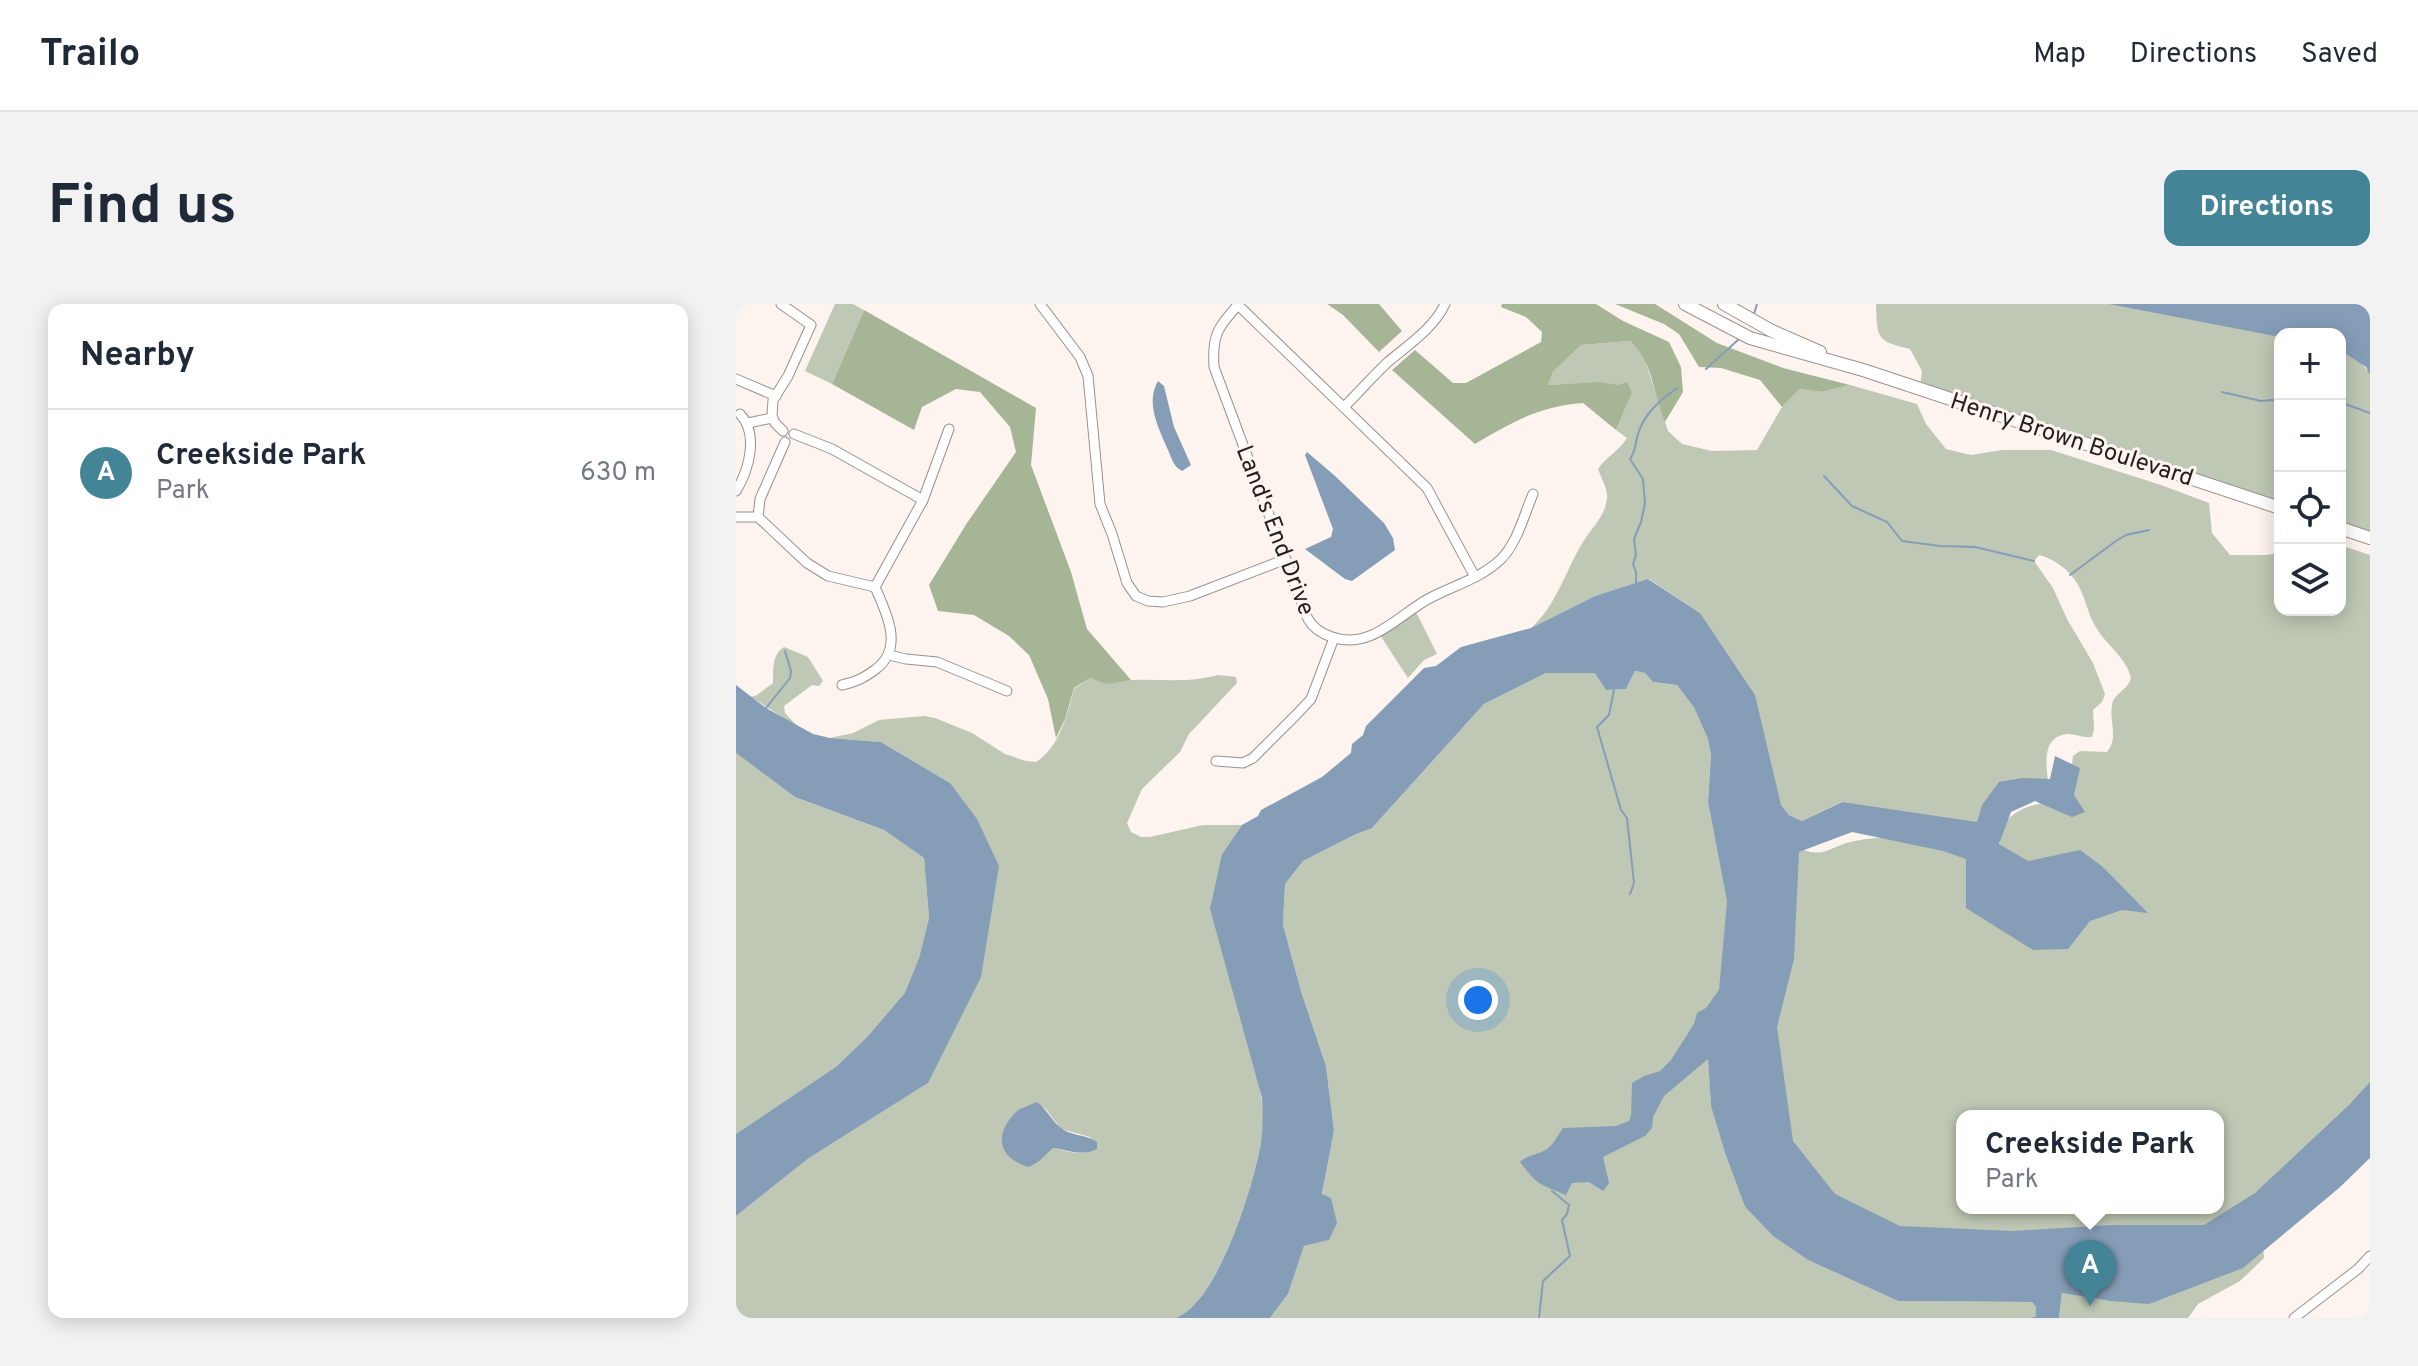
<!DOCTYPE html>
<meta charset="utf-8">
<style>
:root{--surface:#fff;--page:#f2f2f3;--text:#1f2937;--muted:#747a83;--line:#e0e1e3;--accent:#448497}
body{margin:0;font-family:Overpass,sans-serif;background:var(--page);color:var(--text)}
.controls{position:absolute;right:24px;top:24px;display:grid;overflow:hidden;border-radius:16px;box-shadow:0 4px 20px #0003}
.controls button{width:72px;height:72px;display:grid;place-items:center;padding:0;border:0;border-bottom:2px solid var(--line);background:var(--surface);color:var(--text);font:40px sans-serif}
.you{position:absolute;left:742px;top:696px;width:28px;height:28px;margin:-20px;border:6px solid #fff;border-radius:50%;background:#1a73e8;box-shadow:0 0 0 12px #1a73e833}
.badge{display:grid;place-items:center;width:52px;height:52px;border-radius:50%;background:var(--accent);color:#fff;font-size:26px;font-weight:700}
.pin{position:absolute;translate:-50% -66px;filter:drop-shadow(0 2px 4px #0008)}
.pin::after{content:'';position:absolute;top:42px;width:28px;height:24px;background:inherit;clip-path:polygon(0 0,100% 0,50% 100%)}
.popup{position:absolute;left:1220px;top:806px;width:268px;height:104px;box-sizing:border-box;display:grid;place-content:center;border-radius:16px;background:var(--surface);filter:drop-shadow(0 2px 6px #0005);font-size:26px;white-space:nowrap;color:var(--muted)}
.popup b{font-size:30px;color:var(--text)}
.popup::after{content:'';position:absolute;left:50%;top:100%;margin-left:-16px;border:16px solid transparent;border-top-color:var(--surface)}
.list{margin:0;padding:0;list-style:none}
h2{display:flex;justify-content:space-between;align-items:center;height:104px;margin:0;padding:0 32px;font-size:34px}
h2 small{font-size:26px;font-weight:400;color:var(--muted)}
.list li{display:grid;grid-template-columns:52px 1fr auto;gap:24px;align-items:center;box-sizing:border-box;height:128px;padding:0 32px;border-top:2px solid var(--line)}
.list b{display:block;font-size:30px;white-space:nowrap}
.list p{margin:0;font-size:26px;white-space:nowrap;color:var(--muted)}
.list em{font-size:26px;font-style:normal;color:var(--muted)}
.icon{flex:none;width:44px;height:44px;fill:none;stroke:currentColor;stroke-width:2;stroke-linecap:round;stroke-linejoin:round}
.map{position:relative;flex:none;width:1634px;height:1014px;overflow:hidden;border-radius:16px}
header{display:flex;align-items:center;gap:48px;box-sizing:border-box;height:112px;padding:0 40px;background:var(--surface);border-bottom:2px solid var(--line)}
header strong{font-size:38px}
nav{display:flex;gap:44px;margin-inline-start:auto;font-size:28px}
.intro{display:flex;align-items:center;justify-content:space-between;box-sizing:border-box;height:192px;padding:0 48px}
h1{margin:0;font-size:56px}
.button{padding:20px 36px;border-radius:16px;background:var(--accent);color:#fff;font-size:28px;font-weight:700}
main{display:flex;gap:48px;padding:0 48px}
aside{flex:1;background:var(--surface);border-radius:16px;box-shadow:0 4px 20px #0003}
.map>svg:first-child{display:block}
</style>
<header>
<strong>Trailo</strong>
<nav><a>Map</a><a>Directions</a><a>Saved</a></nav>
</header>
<div class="intro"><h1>Find us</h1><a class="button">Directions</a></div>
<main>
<aside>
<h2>Nearby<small></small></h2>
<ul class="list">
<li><span class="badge">A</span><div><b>Creekside Park</b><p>Park</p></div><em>630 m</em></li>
</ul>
</aside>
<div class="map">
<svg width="1634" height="1014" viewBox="0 0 1634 1014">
<rect width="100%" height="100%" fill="#fdf4f0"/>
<!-- green -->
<g fill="#bec8b4" fill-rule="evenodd">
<polygon points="99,0 117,0 128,6 96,80 69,67"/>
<path d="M1140,0H1377L1544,31V206L1183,91L1186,67L1174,45C1140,37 1141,34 1140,0Z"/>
<path d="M894,37L906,47L932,127L946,140L976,147L1021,146L1046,103L1064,85L1086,88L1114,81L1181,100L1190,120L1210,145L1235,151L1266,146H1315L1425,181L1473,199L1476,229L1494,251H1530L1544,249V306H1604V241L1634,251V779L1527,895L1452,931L1131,926L1025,834L1059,543C1092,556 1089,543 1119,537C1166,528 1217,539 1264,545C1260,503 1301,500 1332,494L1337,452L1344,447L1371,448C1383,434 1373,417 1376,401C1378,389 1392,386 1395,374C1391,355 1373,343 1363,328C1351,312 1350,291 1339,276C1330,264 1318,255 1303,251L1298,257L1317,284L1331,315L1357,359L1369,390L1366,398L1357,406L1358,425L1356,433C1347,434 1340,430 1331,430C1306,433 1310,459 1312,477L1243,526L1105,498L1066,517L1053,511L1045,501L964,309L913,275L859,292L795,324C821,301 829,267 847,238C856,223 869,213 871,194C872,185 865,174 862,165C870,153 883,147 891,134L880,126L896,89C869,75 841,80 812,81L817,68L845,41ZM1226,812H1482V904H1226Z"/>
<polygon points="1604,45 1625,59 1634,69 1634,235 1604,226"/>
<polygon points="678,304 701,350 688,356 672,374 642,328"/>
<path d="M48,343L72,353L87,377L83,382L76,381L48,402L49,409L62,423L15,393L21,391L37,379C37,366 36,350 48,343Z"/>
<polygon points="899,367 909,369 917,378 941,381 958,402 972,435 975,451 972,498 991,598 990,691 972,754 975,801 989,849 1009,903 1038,933 1072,956 1162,997 1296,998 1300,1003 1300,1012 1294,1014 534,1014 552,990 568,942 593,936 586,891 598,827 590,762 565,687 547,621 549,580 567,557 618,531 636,524 748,400 810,369 860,369 870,386 890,385"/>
<path d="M482,371L500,373L501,379L453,430L444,448L406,485L391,519L395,528L405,533H414L467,521H506L486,550L518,762C523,782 529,801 527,823C523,867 484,999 439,1014H0V912L73,854L192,779L214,479L145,438L94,434L117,429L143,416L188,412L199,414L236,429L269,450L290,457L300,458C324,443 331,410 338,385L354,374C373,381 380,376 398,376C427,375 454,379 482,371ZM297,800L309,804L325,825L354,833L361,845C347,853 331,847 317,844L287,803Z"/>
<polygon points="0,449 59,493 148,526 188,554 193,614 183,654 170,689 132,732 101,762 0,830"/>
<polygon points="1527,941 1528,954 1504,977 1462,1000 1452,1014 1323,1014 1326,989 1374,997"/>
</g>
<!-- forest -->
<g fill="#a6b595">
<polygon points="591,0 643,0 666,27 643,48 607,11"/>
<path d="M766,0H860L887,17L933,38L945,63L947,88L929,118C917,90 917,57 894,37L845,41L817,68L812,81L862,78L882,81L891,78L896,89L880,126L847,99C804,102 776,118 739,140L656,66L679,46L717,79H730L805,38L806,28L790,13L765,3Z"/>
<polygon points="879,0 919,0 981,39 1047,64 1114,81 1086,88 1064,85 1046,103 1024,76 985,64 963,63 943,30 928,20"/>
<polygon points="128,6 300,104 295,161 335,268 351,325 395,376 370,380 354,374 338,384 329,415 320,434 312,395 293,351 273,332 238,311 202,307 193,281 231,219 280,148 274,123 244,88 220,85 186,103 178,126 96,80"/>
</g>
<!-- water -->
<g fill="#869db8">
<polygon points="1373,0 1634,0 1634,71 1630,63 1604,46 1604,30 1544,30 1544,33"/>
<path d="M422,77L428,82L438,123L455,161L446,167C437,162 436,155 432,146C423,125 409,99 422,77Z"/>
<polygon points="571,148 598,171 648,219 657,234 659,246 616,277 609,275 569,245 595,233 597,225 569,151"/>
<path d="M912,275L964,309L1019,391L1045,501L1053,511L1066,517L1106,498L1241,518L1246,501L1263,478L1286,474L1314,475L1319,452L1344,464L1338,491L1349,508L1336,513L1299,497L1275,508L1263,540L1292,557L1344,546L1367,563L1412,609L1386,606L1354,617L1332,645L1297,646L1230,604V555L1207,547L1116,528L1063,548L1058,655L1041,723L1057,837L1099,890L1164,922L1277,927L1377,921H1468L1519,889L1613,801L1634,778V854L1603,884L1507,964L1413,1000L1374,997L1326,989L1323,1014H1294L1300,1012V1003L1296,998L1162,997L1072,956L1038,933L1009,903L989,849L975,802L972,755L928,792L917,813L916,824L909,832L867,853L873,879L867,887L853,878L836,879L830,891C803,879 803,883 784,858C791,852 795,852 803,849C816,845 820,834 827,824L880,822L893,817L895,811L896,779L908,772L924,767L935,756L958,720L961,709L970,704L983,686L991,598L972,498L975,451L972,435L958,403L941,381L917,378L909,369L899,367L890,385L870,386L859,369H810L748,400L636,524L618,531L567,557L549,580L547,621L565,687L590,762L598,827L586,890L595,894L601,919L593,936L568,942L552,990L534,1014H439C482,1000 518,880 525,838C527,823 527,809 526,794L474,605L486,550L506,521L522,512L525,506L586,473L615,449L616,440L627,431L630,422L688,364L700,362L725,343L795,324L859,292Z"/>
<polygon points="0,381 30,404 77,430 94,434 145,438 214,479 241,515 263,562 245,673 192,779 73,854 0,912 0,830 101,762 132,732 169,689 183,654 193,614 188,554 148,526 59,493 0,449"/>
<path d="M301,798C311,805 315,816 324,823C333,832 350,830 361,838V845C347,853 331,846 317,844L302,858L293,863C264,855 257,833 278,810C284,803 293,802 301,798Z"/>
</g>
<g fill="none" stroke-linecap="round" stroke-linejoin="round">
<!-- stream -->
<g stroke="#869db8" stroke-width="2">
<polyline points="1018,10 1021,0"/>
<polyline points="970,65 1003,35"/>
<polyline points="1486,88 1525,97 1536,96 1544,98"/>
<polyline points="1604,98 1634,109"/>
<polyline points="1088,172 1116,202 1151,218 1166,237 1204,242 1239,243 1298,257"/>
<polyline points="1334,271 1380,237 1390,231 1413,226"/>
<path d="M900,279V268L897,260L900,251L898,235L905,218L909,199L907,175L894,155C900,147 899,139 902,130C908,110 924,96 941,84"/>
<polyline points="878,386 873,411 861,423 885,506 891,514 898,579 894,590"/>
<polyline points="30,404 54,374 55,367 49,347"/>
<polyline points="803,1014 807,977 834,952 826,916 831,910 833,901 816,887"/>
</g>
<!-- street casing -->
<g stroke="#99918d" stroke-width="11">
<g id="street">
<polyline points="45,0 75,21 52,72 37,96 36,112 39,119 47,127"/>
<polyline points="304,0 344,53 352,72 364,200 376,230 391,279 400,292 412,297 427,298 454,292 550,255"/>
<polyline points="501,0 691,184 739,273"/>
<path d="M502,1C481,24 476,32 478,63L561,286C565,296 568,306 572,315C577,324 587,330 596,333C635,347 663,310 694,294C717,282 745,274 764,256C781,240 788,211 797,190"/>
<polyline points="0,75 40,92"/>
<path d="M608,103C623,88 637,72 652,58C672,41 698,24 709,0"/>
<polyline points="12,119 36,114"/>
<polyline points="58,130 96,145 187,196 139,283"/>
<polyline points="49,138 24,195 22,213 71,259 92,272 139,283"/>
<path d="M0,187C13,166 23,130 4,110"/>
<polyline points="187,196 213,125"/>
<polyline points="0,213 22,213"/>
<polyline points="153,351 170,355 201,358 271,387"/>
<path d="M106,381C120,378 128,374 140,365C168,344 151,310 139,283"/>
<polyline points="480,457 507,459 517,454 560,411 575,395 598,334"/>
<polyline points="1558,1014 1622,965 1634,952"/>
</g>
</g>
<!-- secondary casing -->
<g stroke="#99918d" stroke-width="14">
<g id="secondary">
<polyline points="949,0 1014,34 1127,66 1544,204"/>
<polyline points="988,0 1036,27 1084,48"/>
<polyline points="1604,224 1634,234"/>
</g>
</g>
<!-- street -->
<use href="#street" stroke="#fff" stroke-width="9"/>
<!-- secondary -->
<use href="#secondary" stroke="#fff" stroke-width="12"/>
</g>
<g text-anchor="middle" stroke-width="6" stroke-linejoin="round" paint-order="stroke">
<!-- street labels -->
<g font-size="24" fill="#221f1d" stroke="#fdf4f0">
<text transform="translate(1336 135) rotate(18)" y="8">Henry Brown Boulevard</text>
<text transform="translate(540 226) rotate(69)" y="8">Land's End Drive</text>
</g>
</g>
</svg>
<div class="controls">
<button>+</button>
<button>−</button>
<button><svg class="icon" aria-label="locate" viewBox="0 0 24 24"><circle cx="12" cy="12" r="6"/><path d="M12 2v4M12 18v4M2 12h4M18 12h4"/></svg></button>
<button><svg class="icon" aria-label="layers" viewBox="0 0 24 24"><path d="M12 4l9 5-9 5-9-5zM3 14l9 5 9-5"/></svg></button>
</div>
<div class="you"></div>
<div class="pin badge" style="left:1354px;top:1002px">A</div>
<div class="popup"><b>Creekside Park</b>Park</div>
</div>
</main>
